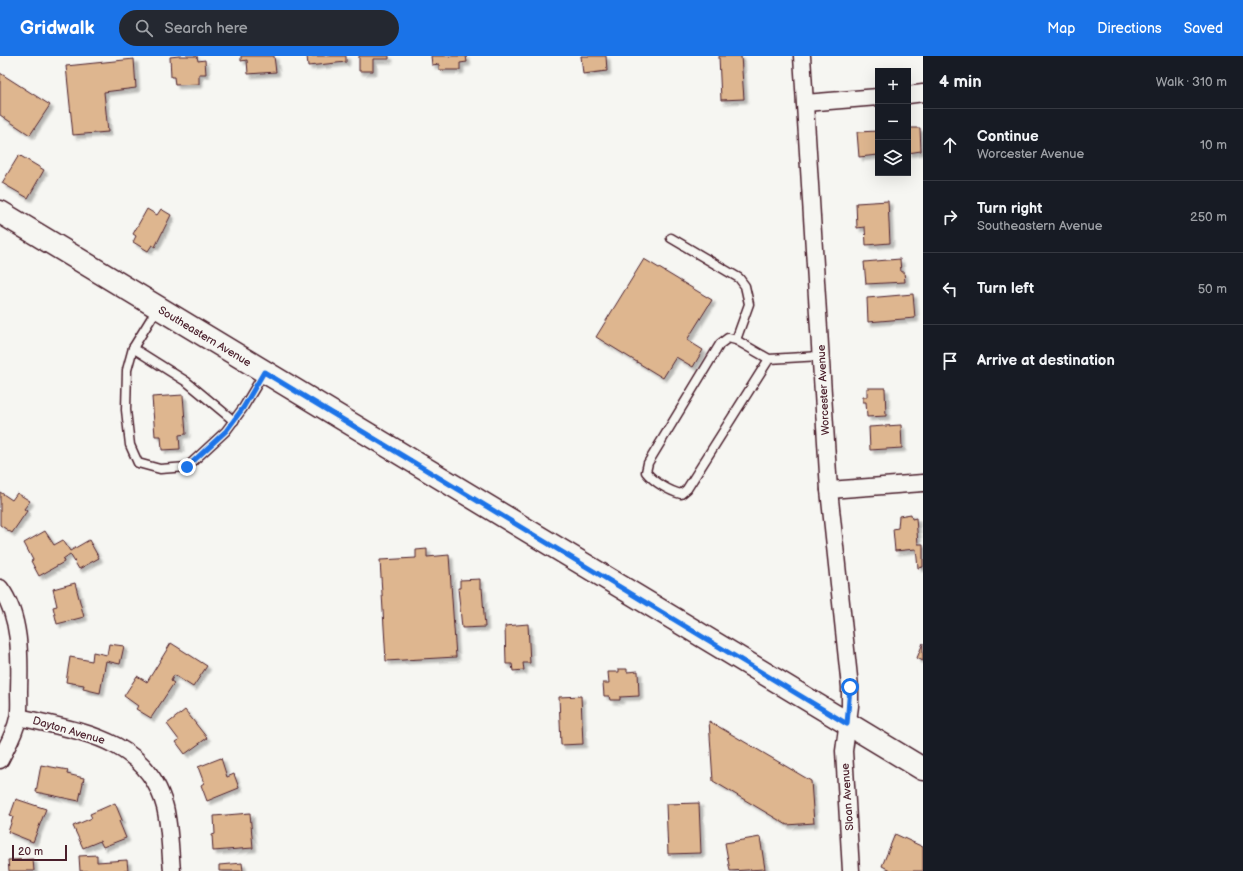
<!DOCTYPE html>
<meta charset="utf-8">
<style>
:root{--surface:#171b24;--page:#242831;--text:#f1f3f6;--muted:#9ea1a6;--line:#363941;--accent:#1a73e8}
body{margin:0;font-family:"Balsamiq Sans",sans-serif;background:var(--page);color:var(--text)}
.controls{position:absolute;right:12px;top:12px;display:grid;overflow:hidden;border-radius:0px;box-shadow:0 4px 16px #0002}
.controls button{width:36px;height:36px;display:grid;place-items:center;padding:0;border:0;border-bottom:1px solid var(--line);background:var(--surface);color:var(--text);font:20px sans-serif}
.scale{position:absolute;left:12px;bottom:10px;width:55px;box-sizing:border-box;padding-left:4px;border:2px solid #4a1f2b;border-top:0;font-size:11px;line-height:14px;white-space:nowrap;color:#4a1f2b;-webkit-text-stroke:3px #f6f6f2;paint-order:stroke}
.stop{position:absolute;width:12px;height:12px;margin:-9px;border:3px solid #1a73e8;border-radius:50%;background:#fff}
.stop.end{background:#1a73e8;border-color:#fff;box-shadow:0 1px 4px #0008}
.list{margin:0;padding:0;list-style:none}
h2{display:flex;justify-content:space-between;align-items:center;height:52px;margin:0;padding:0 16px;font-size:17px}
h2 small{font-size:13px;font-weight:400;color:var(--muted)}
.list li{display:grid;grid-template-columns:26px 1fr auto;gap:12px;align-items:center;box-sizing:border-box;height:72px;padding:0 16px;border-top:1px solid var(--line)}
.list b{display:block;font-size:15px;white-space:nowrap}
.list p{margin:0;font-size:13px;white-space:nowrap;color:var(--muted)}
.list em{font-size:13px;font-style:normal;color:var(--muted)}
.icon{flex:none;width:22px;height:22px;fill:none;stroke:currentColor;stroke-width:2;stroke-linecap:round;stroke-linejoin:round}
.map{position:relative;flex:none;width:923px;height:815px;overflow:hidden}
header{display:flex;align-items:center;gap:24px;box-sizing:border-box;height:56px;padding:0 20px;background:var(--accent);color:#fff}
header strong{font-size:19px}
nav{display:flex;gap:22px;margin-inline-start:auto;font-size:14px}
.search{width:280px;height:36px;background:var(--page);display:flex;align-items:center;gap:10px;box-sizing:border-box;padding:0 14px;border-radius:22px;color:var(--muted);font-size:15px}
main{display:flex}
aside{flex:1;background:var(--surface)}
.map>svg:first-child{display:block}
</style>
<header>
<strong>Gridwalk</strong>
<div class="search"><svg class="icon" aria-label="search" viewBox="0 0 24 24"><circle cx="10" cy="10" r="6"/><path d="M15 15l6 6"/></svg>Search here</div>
<nav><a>Map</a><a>Directions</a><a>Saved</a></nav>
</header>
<main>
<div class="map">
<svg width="923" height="815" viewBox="0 0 923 815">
<defs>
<filter id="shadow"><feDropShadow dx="3.5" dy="3.5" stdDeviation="1" flood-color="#0004"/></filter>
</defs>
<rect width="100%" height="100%" fill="#f6f6f2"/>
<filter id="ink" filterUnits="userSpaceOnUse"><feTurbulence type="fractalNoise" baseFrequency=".025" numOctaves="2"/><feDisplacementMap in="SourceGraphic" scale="8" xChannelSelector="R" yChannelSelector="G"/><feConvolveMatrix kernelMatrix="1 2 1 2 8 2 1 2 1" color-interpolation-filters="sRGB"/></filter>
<g filter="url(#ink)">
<!-- building -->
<g fill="#deb68f" stroke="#4a1f2b" filter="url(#shadow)">
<polygon points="179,0 197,0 198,5 205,4 206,18 199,18 199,28 175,29 174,21 171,21 170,1"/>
<polygon points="241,0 274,0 276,16 248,18 247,4 241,5"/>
<polygon points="307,0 346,0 346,6 308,10"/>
<polygon points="359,0 389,0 389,3 373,3 373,15 359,15"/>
<polygon points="431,0 466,0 467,6 460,7 460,14 439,14 439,8 432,9"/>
<polygon points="581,0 606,0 607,15 583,18"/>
<polygon points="719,0 741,0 744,43 721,44"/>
<polygon points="134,3 136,32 104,36 108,76 73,79 66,10"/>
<polygon points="0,17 50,49 30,79 0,59"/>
<polygon points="908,72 920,72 921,95 908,97"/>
<polygon points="878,75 878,99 859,101 857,76"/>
<polygon points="19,99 44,114 28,142 2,127"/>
<polygon points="888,145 890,187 866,189 865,171 857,172 856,147"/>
<polygon points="147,153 157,159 161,153 171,159 155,191 152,189 148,195 133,186 136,180 133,178"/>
<polygon points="644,203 712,244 687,284 703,294 693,311 676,301 663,322 596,281"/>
<polygon points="900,203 901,216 904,216 905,226 866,228 864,206"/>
<polygon points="913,238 915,262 868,266 867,242"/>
<polygon points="867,332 885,332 886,360 867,361 866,346 863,346 863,341 867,341"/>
<polygon points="183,339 186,378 179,379 180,393 162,394 161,380 155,380 152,341"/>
<polygon points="901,369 902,392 870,394 869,371"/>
<polygon points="0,436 12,444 17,437 30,445 24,453 27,455 12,477 0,469"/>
<polygon points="911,458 912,463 916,462 918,488 923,488 923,511 918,512 916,493 895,495 893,473 898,472 899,460"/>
<polygon points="45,475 54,489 63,484 70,495 89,484 99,502 79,513 70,498 63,503 64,506 39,520 31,505 33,504 24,487"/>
<polygon points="427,493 427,501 449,499 456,601 386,605 380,504 416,502 416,494"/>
<polygon points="480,523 480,532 482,532 485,571 462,572 458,532 460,532 460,524"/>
<polygon points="75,527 84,561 57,568 53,551 57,550 53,533"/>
<polygon points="528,568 530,607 523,607 524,614 513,615 512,608 506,608 505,570"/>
<polygon points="171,587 207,610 193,631 174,619 171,625 174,627 151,662 136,653 138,650 124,640 137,620 147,626"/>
<polygon points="923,587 923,605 917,602"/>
<polygon points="109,588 124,590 120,608 106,605 100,637 83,633 84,629 66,626 70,601 92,605 93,596 107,599"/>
<polygon points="619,613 627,613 627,616 638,615 639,640 620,641 620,644 610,644 609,640 604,640 603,627 609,627 608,616 619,616"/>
<polygon points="581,640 583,688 561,689 559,641"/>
<polygon points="185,654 207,682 185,698 176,686 179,684 167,668"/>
<polygon points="709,665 811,725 814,767 787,769 713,725"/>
<polygon points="221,702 227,721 234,718 239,732 207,745 201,729 204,727 198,711"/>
<polygon points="41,709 68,714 67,718 84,722 79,745 36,736"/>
<polygon points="16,743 46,753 33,786 8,776 13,761 10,760"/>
<polygon points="115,747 122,764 119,765 126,782 103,791 100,785 83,792 73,770 92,762 90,758"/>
<polygon points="699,747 701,797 668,798 666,748"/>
<polygon points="250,757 253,792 213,795 212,779 215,778 214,760"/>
<polygon points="895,778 923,791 923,815 892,815 882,810"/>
<polygon points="760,781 765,813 730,815 725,787"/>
<polygon points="97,799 97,806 127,804 128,815 80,815 79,800"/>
<polygon points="33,803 34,815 9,815 8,804"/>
<polygon points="242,807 243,815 219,815 219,809"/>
</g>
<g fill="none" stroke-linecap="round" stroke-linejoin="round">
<!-- lane casing -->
<g stroke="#4a1f2b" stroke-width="11">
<g id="lane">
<polyline points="671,182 727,215 739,222 745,230 749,248 736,284"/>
<polyline points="157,253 133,292 127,314 126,354 130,389 138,407 160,413 187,411 226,375 243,352 264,317"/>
<polyline points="133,292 187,326 234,365"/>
<path d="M769,303L736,284L728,282L720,288L648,407L646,416C654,426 669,435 681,438L687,433L769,303L821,300"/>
</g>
</g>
<!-- street casing -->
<g stroke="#4a1f2b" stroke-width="19">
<g id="street">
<polyline points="802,0 829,434 850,631 850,650 844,695 851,815"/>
<polyline points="908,39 923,37"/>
<polyline points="805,47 878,41"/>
<polyline points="829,434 923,427"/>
<path d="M0,532C21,560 20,601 19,635C19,644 20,654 18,662C15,678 7,690 0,704"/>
<path d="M19,661C77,675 147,682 165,751C170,772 170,794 172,815"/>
</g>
</g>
<!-- primary casing -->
<g stroke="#4a1f2b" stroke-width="25">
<polyline id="primary" points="0,156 923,713"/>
</g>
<!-- lane -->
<use href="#lane" stroke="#f6f6f2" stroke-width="8"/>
<!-- street -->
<use href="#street" stroke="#f6f6f2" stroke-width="16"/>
<!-- primary -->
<use href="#primary" stroke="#f6f6f2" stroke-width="22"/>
</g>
</g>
<g fill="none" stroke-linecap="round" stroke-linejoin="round" filter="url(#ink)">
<!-- route -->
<polyline stroke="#1a73e8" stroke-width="5" points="187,411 226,375 243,352 264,316 847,668 850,631"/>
</g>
<g text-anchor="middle" stroke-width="4" stroke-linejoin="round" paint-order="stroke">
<!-- street labels -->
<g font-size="11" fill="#4a1f2b" stroke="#f6f6f2">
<text transform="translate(205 280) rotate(31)" y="4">Southeastern Avenue</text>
<text transform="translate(823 334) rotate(-93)" y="4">Worcester Avenue</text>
<text transform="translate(69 674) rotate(16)" y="4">Dayton Avenue</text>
<text transform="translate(847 741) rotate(-94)" y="4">Sloan Avenue</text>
</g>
</g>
</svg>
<div class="controls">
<button>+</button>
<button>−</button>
<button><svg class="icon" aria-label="layers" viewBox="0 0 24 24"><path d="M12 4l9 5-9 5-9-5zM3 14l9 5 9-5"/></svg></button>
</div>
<div class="scale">20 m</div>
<div class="stop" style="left:850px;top:631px"></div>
<div class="stop end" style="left:187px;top:411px"></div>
</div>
<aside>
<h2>4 min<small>Walk · 310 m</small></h2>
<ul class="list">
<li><svg class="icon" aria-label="ahead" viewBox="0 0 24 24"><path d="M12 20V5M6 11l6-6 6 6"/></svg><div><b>Continue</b><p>Worcester Avenue</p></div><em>10 m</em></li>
<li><svg class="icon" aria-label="right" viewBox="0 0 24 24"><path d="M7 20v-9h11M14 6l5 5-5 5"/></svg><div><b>Turn right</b><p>Southeastern Avenue</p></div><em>250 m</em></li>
<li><svg class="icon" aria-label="left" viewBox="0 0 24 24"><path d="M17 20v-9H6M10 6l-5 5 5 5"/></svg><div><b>Turn left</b></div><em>50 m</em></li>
<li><svg class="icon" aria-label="arrive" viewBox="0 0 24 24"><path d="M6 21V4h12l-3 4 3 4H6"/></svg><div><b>Arrive at destination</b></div></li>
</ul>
</aside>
</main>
